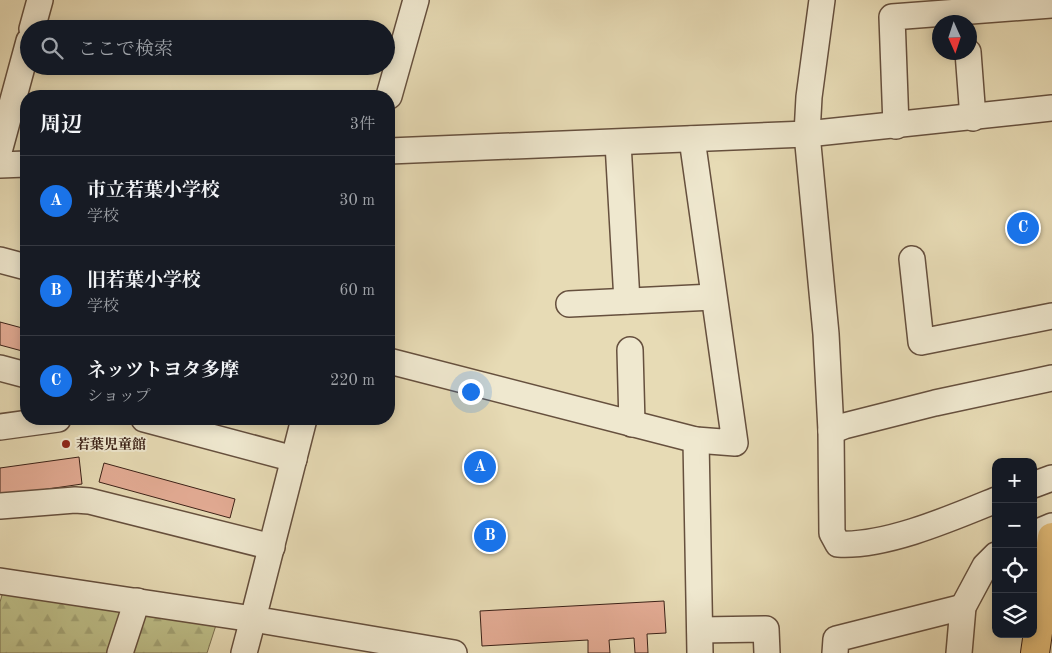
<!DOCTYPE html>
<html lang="ja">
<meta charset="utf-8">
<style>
:root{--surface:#171b24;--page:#242831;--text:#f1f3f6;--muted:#9ea1a6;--line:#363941;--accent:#1a73e8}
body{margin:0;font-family:"Old Standard TT","Noto Serif JP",serif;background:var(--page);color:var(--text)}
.controls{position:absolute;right:15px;bottom:15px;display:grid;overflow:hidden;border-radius:10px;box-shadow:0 2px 12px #0003}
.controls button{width:45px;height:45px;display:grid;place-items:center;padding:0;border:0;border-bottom:1px solid var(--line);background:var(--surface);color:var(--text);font:25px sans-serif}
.compass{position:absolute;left:932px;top:15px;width:45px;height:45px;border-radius:50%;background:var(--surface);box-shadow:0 2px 12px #0003;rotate:177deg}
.you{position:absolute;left:470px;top:391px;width:18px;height:18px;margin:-12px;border:4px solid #fff;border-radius:50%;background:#1a73e8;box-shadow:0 0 0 8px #1a73e833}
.badge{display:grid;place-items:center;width:32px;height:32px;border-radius:50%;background:var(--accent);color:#fff;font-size:16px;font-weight:700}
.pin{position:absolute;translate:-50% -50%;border:2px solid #fff;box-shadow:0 1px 5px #0006}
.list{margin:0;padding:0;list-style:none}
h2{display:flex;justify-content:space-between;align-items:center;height:65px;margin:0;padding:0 20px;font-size:21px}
h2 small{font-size:16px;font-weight:400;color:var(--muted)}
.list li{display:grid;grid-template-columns:32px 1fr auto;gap:15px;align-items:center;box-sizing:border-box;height:90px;padding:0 20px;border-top:1px solid var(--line)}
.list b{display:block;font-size:19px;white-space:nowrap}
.list p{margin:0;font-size:16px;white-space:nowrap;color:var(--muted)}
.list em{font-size:16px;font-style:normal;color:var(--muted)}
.icon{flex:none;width:28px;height:28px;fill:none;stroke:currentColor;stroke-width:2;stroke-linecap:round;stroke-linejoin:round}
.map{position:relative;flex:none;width:1052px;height:653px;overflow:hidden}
.search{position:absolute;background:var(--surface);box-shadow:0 2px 12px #0003;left:20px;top:20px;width:375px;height:55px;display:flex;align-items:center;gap:12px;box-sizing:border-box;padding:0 18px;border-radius:28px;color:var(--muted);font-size:19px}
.panel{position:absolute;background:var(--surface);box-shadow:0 2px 12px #0003;left:20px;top:90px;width:375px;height:335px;border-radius:20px}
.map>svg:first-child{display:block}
</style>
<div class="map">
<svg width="1052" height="653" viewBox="0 0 1052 653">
<defs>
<pattern id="forest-firs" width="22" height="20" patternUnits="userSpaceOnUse" patternTransform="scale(1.25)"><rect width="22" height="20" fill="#bdbe88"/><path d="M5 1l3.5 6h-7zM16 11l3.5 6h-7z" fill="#a3a375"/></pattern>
</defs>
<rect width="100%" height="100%" fill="#e7dbb5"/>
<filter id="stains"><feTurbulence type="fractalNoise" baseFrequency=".004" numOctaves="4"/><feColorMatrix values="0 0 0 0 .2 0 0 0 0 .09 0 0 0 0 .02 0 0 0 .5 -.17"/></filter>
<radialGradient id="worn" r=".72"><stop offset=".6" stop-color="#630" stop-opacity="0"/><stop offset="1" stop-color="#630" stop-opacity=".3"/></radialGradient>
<!-- forest -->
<g fill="url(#forest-firs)" stroke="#7c7050">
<polygon points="11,589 119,607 123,614 111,653 0,653 0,602 2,595"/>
<polygon points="147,611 217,622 207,653 128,653"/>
</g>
<!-- building -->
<g fill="#e4ac95" stroke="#3b2117">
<polygon points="0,322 26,329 26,352 0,345"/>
<polygon points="79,457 82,484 0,496 0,468"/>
<polygon points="104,463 235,499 230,518 99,482"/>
<polygon points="664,601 666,633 647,634 648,653 635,653 634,638 609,640 610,653 588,653 588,640 482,646 480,611"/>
</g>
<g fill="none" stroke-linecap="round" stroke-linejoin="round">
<!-- minor casing -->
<g stroke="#66503e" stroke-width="28">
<g id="minor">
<path d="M822,0L809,97L807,134L826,334L831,431L832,533L838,544C885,547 952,518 996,500"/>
<polyline points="32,29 40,0"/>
<polyline points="968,52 973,118"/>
<polyline points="389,96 416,0"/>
<polyline points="896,126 892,17 1052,5"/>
<polyline points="618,143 627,301"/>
<polyline points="0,148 29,41"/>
<polyline points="389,151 807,134 1052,108"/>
<polyline points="0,165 26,164"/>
<polyline points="912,259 921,342 1052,316"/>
<polyline points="0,260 26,267"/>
<polyline points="569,304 713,297"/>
<polyline points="630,350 632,424"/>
<polyline points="389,361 696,440 735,443 692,139"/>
<polyline points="0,368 26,375"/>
<polyline points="144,419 294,459"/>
<polyline points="304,419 253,619 454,653"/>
<polyline points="0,427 58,419"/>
<polyline points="831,431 844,426 935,403 1052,378"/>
<polyline points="696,440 700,653"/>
<polyline points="1033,485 1052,478"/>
<polyline points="0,506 75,500 89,501 272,547"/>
<polyline points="1033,534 1052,526"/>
<polyline points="0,581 253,619 244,653"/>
<polyline points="700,630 766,629 767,653"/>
<polyline points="120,653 137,601"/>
<polyline points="835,653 836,639 963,607"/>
<polyline points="959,653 963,607 985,566 996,555"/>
</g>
</g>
<!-- major casing -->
<g stroke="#3b2117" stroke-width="30">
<polyline id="major" points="1035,653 1052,537"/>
</g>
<!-- minor -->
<use href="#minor" stroke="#efe8cf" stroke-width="25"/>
<!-- major -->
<use href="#major" stroke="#e4be7a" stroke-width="28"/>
</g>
<!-- markers -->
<circle fill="#8f2418" stroke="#efe8cf" stroke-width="2" cx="66" cy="444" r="5"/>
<g text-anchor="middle" stroke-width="4" stroke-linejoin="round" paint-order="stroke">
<!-- poi labels -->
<g font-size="14" font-weight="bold" fill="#3b2117" stroke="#efe8cf" text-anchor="start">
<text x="76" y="449">若葉児童館</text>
</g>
</g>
<rect width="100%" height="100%" filter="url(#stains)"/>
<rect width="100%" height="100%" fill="url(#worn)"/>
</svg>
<div class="controls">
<button>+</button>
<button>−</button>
<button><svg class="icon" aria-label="locate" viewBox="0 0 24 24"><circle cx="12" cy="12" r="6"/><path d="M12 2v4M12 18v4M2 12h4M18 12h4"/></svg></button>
<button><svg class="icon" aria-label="layers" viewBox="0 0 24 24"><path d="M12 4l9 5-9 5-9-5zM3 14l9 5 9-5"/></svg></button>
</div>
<svg class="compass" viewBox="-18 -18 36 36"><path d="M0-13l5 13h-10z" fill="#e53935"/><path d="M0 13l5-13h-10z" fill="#9ea1a6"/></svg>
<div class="you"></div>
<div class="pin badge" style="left:480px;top:467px">A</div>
<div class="pin badge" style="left:490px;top:536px">B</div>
<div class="pin badge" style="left:1023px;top:228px">C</div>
<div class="search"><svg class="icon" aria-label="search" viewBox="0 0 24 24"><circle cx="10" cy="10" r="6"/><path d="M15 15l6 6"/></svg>ここで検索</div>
<section class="panel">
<h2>周辺<small>3件</small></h2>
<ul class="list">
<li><span class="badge">A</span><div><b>市立若葉小学校</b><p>学校</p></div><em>30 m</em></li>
<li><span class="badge">B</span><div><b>旧若葉小学校</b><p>学校</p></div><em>60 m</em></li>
<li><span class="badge">C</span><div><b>ネッツトヨタ多摩</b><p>ショップ</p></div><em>220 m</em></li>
</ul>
</section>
</div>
